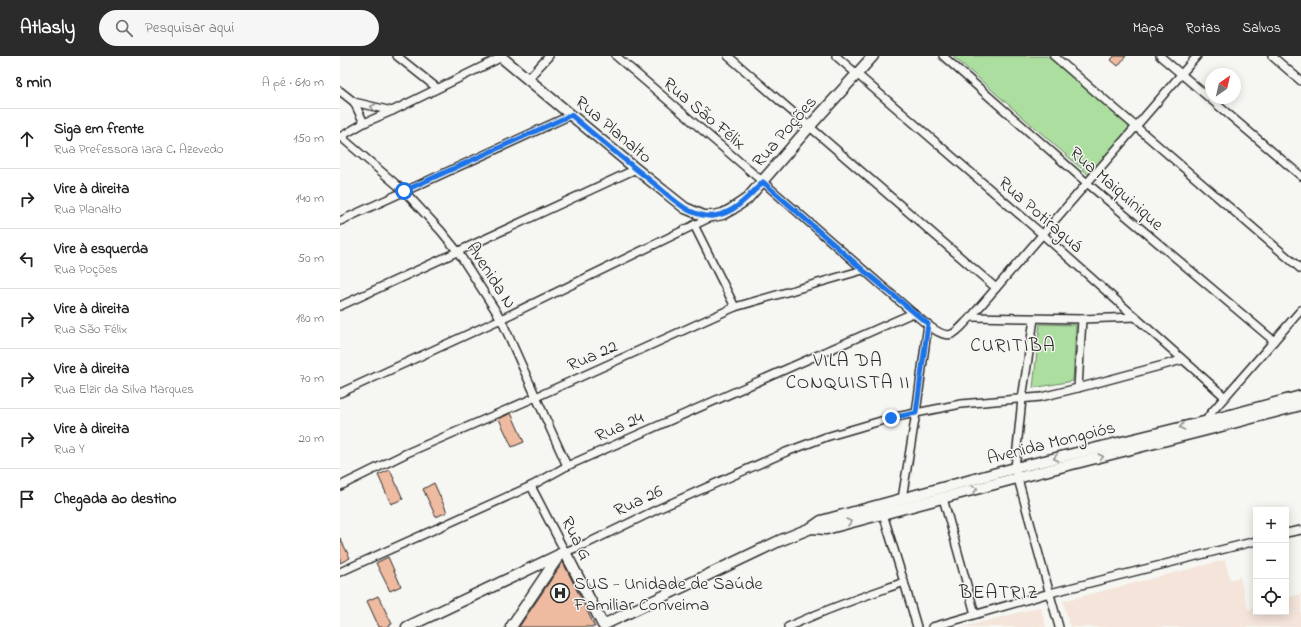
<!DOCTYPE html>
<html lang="pt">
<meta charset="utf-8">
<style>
:root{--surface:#fff;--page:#f6f6f6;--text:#222;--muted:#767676;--line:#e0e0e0;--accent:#2b2b2b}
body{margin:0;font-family:"Indie Flower",sans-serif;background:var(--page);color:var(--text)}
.controls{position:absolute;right:12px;bottom:12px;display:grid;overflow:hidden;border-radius:0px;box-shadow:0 2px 10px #0003}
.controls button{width:36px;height:36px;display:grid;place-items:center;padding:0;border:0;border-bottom:1px solid var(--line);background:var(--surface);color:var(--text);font:20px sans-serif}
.compass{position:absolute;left:865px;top:12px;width:36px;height:36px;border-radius:50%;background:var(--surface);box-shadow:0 2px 10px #0003;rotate:34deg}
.stop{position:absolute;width:12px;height:12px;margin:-9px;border:3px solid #1a73e8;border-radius:50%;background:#fff}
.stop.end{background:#1a73e8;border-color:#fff;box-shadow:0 1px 4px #0008}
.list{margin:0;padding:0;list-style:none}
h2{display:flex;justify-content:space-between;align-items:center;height:52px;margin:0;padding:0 16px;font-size:17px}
h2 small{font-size:13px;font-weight:400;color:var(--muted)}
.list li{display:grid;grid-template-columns:26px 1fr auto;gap:12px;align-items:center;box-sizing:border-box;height:60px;padding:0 16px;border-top:1px solid var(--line)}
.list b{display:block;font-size:15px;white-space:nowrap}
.list p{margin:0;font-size:13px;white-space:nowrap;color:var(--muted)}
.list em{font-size:13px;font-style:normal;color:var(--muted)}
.icon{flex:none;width:22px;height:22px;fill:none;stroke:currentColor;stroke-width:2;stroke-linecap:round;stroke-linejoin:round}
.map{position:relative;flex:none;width:961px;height:571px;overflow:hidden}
header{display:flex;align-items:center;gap:24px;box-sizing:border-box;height:56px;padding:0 20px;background:var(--accent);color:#fff}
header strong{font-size:19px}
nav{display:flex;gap:22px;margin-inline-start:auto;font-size:14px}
.search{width:280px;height:36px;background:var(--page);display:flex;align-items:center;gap:10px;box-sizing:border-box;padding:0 14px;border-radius:22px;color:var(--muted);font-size:15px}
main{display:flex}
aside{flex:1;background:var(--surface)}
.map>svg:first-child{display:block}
</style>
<header>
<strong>Atlasly</strong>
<div class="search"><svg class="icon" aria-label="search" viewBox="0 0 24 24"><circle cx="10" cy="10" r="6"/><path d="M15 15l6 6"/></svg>Pesquisar aqui</div>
<nav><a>Mapa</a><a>Rotas</a><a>Salvos</a></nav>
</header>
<main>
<aside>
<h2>8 min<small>A pé · 610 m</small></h2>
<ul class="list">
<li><svg class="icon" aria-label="ahead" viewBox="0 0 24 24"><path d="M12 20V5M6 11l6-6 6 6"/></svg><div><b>Siga em frente</b><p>Rua Prefessora Iara C. Azevedo</p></div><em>150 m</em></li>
<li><svg class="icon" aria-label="right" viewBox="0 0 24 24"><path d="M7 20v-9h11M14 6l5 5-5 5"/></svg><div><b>Vire à direita</b><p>Rua Planalto</p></div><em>140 m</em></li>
<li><svg class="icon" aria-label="left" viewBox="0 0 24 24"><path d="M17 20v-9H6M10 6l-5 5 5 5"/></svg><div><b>Vire à esquerda</b><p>Rua Poções</p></div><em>50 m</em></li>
<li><svg class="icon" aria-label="right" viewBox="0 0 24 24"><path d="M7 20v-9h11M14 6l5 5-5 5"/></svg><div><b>Vire à direita</b><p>Rua São Félix</p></div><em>180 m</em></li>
<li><svg class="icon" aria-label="right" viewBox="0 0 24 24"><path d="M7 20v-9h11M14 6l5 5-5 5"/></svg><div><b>Vire à direita</b><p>Rua Elzir da Silva Marques</p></div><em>70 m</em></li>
<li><svg class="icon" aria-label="right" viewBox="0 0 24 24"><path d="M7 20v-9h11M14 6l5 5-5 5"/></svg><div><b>Vire à direita</b><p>Rua Y</p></div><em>20 m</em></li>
<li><svg class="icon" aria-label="arrive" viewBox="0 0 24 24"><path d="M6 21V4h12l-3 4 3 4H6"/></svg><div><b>Chegada ao destino</b></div></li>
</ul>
</aside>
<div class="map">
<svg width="961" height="571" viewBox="0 0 961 571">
<rect width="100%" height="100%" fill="#f6f6f2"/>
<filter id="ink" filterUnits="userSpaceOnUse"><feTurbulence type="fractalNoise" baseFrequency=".025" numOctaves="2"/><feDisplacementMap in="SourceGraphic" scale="8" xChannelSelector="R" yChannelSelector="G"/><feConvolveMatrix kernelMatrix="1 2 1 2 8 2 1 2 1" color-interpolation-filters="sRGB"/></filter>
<g filter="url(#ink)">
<!-- built -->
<g fill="#f4e4d9">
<polygon points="885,504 890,524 900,521 908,554 916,552 916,556 946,556 946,542 961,538 961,571 730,571 723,545"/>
<polygon points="700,551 706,571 624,571"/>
</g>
<!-- green -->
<g fill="#abde9f" stroke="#6b8465">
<polygon points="613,0 710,0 791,70 749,119"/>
<polygon points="700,268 736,269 733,325 693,332"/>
</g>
<!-- building -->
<g fill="#eebaa0" stroke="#2b2b2b">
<polygon points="774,0 786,0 778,10 771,4"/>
<polygon points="171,357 184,386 172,391 159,363"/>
<polygon points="50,414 63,443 51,448 38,419"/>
<polygon points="94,427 107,456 96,461 83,433"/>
<polygon points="0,482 10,502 0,507"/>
<polygon points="48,501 61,530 50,535 36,507"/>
<polygon points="223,506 255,571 179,571 187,559"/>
<polygon points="38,540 52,568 46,571 39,571 27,545"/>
</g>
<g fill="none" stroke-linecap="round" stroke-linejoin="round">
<!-- street casing -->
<g stroke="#2b2b2b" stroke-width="10">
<g id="street">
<polyline points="57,0 97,32"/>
<path d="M276,0L423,126L573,257C581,263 601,283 612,278C619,275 625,266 631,261L857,0"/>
<polyline points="388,0 656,232"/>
<polyline points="496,0 702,178 885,341"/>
<polyline points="603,0 747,127 934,285"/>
<polyline points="714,0 961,213"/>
<polyline points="820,0 961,120"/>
<polyline points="932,0 961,25"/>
<polyline points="188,23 209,0"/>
<polyline points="0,35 14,46 52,55"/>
<polyline points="14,46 24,67"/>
<polyline points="0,81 24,67 52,55 162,1"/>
<polyline points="1,81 64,135 101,175 118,196 161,263 227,410"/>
<polyline points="0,165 231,59"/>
<polyline points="354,169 395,251"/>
<polyline points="0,250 296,113"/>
<polyline points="631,261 742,263 796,261"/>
<polyline points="694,263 682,343 675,412 719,571"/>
<polyline points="738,332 742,263"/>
<polyline points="0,337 161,263 371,161"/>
<polyline points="868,367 868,361 871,357 961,254"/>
<polyline points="0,430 67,397 196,341 395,251 523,214"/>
<polyline points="191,430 225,496 250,486 318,453 446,396 486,381 551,362 621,348 701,341 738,332 842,304"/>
<polyline points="603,442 635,558"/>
<polyline points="562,443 576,357 588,268"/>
<polyline points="543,458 564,526 577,571"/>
<polyline points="946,477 961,474"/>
<polyline points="0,516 191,430 227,410 573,257"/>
<path d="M448,571C485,553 525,540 564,526"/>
<polyline points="592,571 710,537 916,485"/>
</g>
</g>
<!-- secondary casing -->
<g stroke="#2b2b2b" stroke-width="13">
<g id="secondary">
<polyline points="160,0 296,113 345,152 364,160 373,160 383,158 392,153 407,143 470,70 533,0"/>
<polyline points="471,472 486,473 677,422 870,373 961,349"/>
<polyline points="67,571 225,496 263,569 439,485 471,472 481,465 675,412 868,365 961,340"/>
<polyline points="171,571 220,498"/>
</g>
</g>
<!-- street -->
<use href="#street" stroke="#f6f6f2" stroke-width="7"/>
<!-- secondary -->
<use href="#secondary" stroke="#f6f6f2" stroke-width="10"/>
</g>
<!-- one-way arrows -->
<defs><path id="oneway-chevron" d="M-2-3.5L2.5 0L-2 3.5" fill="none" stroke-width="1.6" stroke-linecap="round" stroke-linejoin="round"/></defs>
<g stroke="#90908e">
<use href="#oneway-chevron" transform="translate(33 51) rotate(-167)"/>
<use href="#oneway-chevron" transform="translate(842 371) rotate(166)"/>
<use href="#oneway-chevron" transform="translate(761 401) rotate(-14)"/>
<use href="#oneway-chevron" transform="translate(716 402) rotate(166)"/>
<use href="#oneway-chevron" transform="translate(635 433) rotate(-15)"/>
<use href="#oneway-chevron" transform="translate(509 466) rotate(-14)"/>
</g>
</g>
<g fill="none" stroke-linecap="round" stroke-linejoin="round" filter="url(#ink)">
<!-- route -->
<path stroke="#1a73e8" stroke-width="5" d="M64,135L231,59C259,83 287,106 316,129C327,138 338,149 350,155C357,158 366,161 374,160C395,157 409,140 423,126L523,214L588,268L576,357L551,362"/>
</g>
<!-- icons -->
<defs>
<g id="hospital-ring" transform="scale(1)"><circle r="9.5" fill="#f6f6f2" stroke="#2b2b2b" stroke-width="1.5"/><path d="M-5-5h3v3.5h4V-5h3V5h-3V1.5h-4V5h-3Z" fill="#2b2b2b"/></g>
</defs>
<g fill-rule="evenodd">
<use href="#hospital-ring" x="220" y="537"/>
</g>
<g text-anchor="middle" stroke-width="3" stroke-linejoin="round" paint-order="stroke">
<!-- street labels -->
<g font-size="18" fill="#2b2b2b" stroke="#f6f6f2">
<text transform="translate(365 57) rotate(40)" y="6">Rua São Félix</text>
<text transform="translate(274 73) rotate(40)" y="6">Rua Planalto</text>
<text transform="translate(444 75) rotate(-49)" y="6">Rua Poções</text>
<text transform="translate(777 132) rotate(41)" y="6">Rua Maiquinique</text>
<text transform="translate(701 158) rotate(41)" y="6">Rua Potiraguá</text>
<text transform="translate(152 219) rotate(57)" y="6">Avenida N</text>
<text transform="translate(252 299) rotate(-24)" y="6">Rua 22</text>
<text transform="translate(279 370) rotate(-24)" y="6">Rua 24</text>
<text transform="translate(711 386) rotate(-14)" y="6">Avenida Mongoiós</text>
<text transform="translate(298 444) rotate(-25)" y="6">Rua 26</text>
<text transform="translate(237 482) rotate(63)" y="6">Rua G</text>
</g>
<!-- poi labels -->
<g font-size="18" fill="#2b2b2b" stroke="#f6f6f2" text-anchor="start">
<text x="234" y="533">SUS - Unidade de Saúde<tspan x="234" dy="21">Familiar Conveima</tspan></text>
</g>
<!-- neighbourhood labels -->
<g font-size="19" letter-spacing="1" fill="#2b2b2b" stroke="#f6f6f2">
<text x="673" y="295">CURITIBA</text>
<text x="508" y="310">VILA DA<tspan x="508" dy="22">CONQUISTA II</tspan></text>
<text x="659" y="542">BEATRIZ</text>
</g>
</g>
</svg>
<div class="controls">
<button>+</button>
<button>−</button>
<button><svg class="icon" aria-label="locate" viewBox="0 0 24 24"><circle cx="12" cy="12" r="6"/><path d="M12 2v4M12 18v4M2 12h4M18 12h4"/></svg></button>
</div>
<svg class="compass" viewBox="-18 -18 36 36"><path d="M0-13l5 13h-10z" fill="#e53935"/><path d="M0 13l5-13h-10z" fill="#767676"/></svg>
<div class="stop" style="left:64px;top:135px"></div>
<div class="stop end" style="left:551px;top:362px"></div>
</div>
</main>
